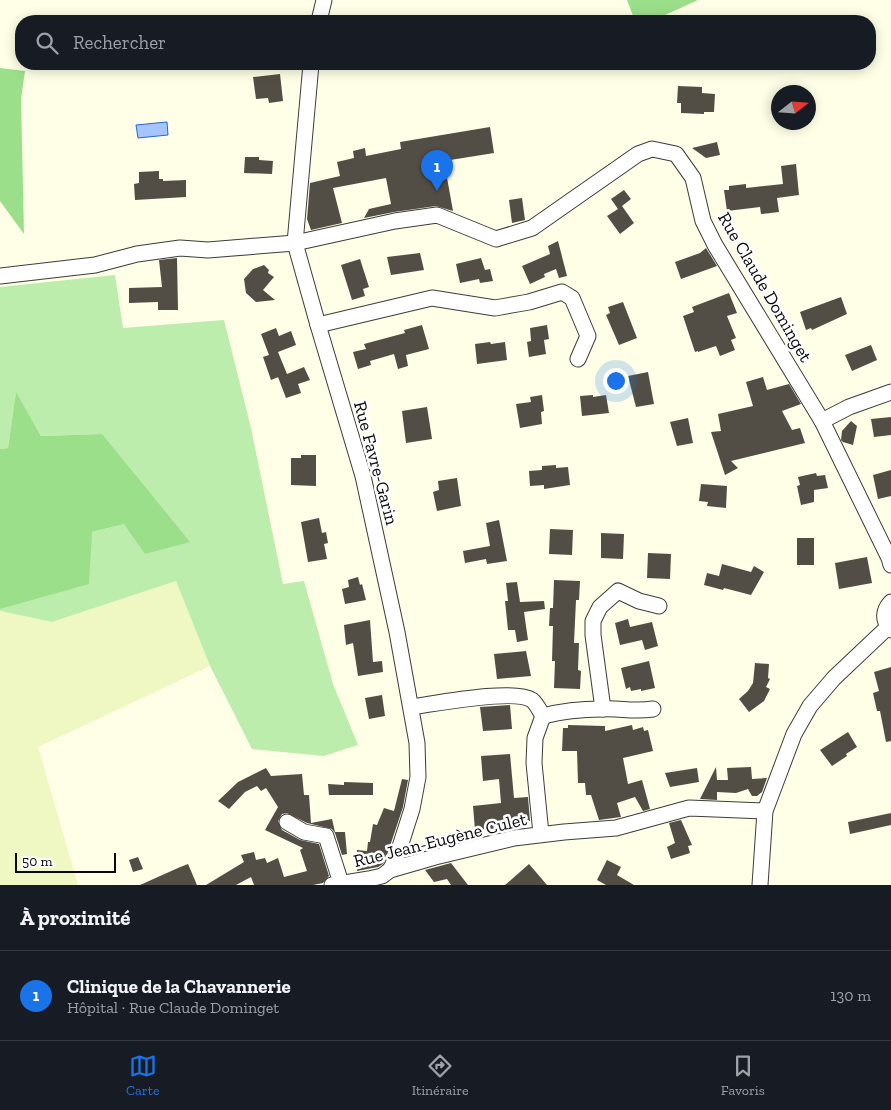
<!DOCTYPE html>
<html lang="fr">
<meta charset="utf-8">
<style>
:root{--surface:#171b24;--page:#20242c;--text:#f1f3f6;--muted:#9ea1a6;--line:#363941;--accent:#1a73e8}
body{margin:0;font-family:"Zilla Slab",serif;background:var(--page);color:var(--text)}
.compass{position:absolute;left:771px;top:85px;width:45px;height:45px;border-radius:50%;background:var(--surface);box-shadow:0 2px 12px #0003;rotate:73deg}
.scale{position:absolute;left:15px;bottom:12px;width:101px;box-sizing:border-box;padding-left:5px;border:2px solid #090909;border-top:0;font-size:14px;line-height:18px;white-space:nowrap;color:#090909;-webkit-text-stroke:4px #fff;paint-order:stroke}
.you{position:absolute;left:615px;top:380px;width:18px;height:18px;margin:-12px;border:4px solid #fff;border-radius:50%;background:#1a73e8;box-shadow:0 0 0 8px #1a73e833}
.badge{display:grid;place-items:center;width:32px;height:32px;border-radius:50%;background:var(--accent);color:#fff;font-size:16px;font-weight:700}
.pin{position:absolute;translate:-50% -41px;filter:drop-shadow(0 1px 2px #0008)}
.pin::after{content:'';position:absolute;top:26px;width:18px;height:15px;background:inherit;clip-path:polygon(0 0,100% 0,50% 100%)}
.list{margin:0;padding:0;list-style:none}
h2{display:flex;justify-content:space-between;align-items:center;height:65px;margin:0;padding:0 20px;font-size:21px}
h2 small{font-size:16px;font-weight:400;color:var(--muted)}
.list li{display:grid;grid-template-columns:32px 1fr auto;gap:15px;align-items:center;box-sizing:border-box;height:90px;padding:0 20px;border-top:1px solid var(--line)}
.list b{display:block;font-size:19px;white-space:nowrap}
.list p{margin:0;font-size:16px;white-space:nowrap;color:var(--muted)}
.list em{font-size:16px;font-style:normal;color:var(--muted)}
.icon{flex:none;width:28px;height:28px;fill:none;stroke:currentColor;stroke-width:2;stroke-linecap:round;stroke-linejoin:round}
.map{position:relative;flex:none;width:891px;height:885px;overflow:hidden}
.search{position:absolute;background:var(--surface);box-shadow:0 2px 12px #0003;left:15px;right:15px;top:15px;height:55px;display:flex;align-items:center;gap:12px;box-sizing:border-box;padding:0 18px;border-radius:20px;color:var(--muted);font-size:19px}
.sheet{height:155px;background:var(--surface)}
nav{display:flex;justify-content:space-around;align-items:center;box-sizing:border-box;height:70px;border-top:1px solid var(--line);background:var(--surface);font-size:14px;color:var(--muted)}
nav a{display:grid;justify-items:center;gap:2px}
nav .on{color:var(--accent)}
.map>svg:first-child{display:block}
</style>
<div class="map">
<svg width="891" height="885" viewBox="0 0 891 885">
<rect width="100%" height="100%" fill="#feffe6"/>
<!-- farmland -->
<polygon fill="#eff8c3" points="176,581 210,666 38,747 78,885 0,885 0,611 52,622"/>
<!-- green -->
<polygon fill="#bdedac" points="115,275 123,328 224,320 251,428 283,584 304,581 333,684 358,745 324,756 252,749 210,666 176,581 52,622 0,611 0,609 92,532 124,524 102,434 41,436 16,393 8,448 0,449 0,287"/>
<!-- forest -->
<g fill="#9bdf8a">
<polygon points="627,0 698,0 652,21 635,21"/>
<polygon points="0,68 25,71 21,99 24,234 0,201"/>
<polygon points="16,392 41,436 102,434 190,542 145,554 124,524 92,532 89,584 0,609 0,449 8,448"/>
</g>
<!-- water -->
<polygon fill="#a4c5fd" stroke="#2464db" points="167,122 168,135 138,138 136,125"/>
<!-- building -->
<g fill="#534e45">
<polygon points="280,74 283,101 269,103 268,98 256,99 253,77"/>
<polygon points="678,86 702,87 702,93 715,94 714,112 704,112 704,114 681,113 681,103 677,103"/>
<polygon points="490,127 494,153 444,161 453,211 436,206 394,212 364,218 369,209 391,204 386,178 333,188 342,223 311,230 307,219 310,183 340,176 337,162 354,158 353,151 365,148 366,156 401,149 400,142"/>
<polygon points="717,142 720,155 706,158 692,148"/>
<polygon points="245,157 259,157 259,160 273,161 272,174 244,173"/>
<polygon points="796,164 799,195 777,198 779,212 761,214 760,207 727,211 724,190 729,190 729,186 746,184 746,188 783,184 781,166"/>
<polygon points="159,171 159,179 163,179 163,181 186,180 186,197 135,200 134,184 139,183 139,172"/>
<polygon points="624,190 631,199 622,206 634,223 620,234 607,216 618,209 611,199"/>
<polygon points="522,198 525,220 512,223 509,200"/>
<polygon points="558,241 567,276 559,278 556,269 544,274 545,277 530,284 522,266 550,254 548,246"/>
<polygon points="706,248 717,266 681,279 675,262 700,253"/>
<polygon points="420,253 424,270 391,275 387,257"/>
<polygon points="177,258 178,310 158,310 158,302 129,303 129,288 162,287 159,260"/>
<polygon points="481,258 485,270 490,269 493,281 480,283 479,279 460,283 456,264"/>
<polygon points="360,259 369,287 363,289 365,296 352,300 341,265"/>
<polygon points="264,265 269,270 268,273 274,277 263,290 275,300 256,302 246,293 244,279 253,269"/>
<polygon points="729,293 737,313 727,316 736,338 731,340 735,350 720,356 716,346 698,352 698,351 695,352 683,316 694,312 692,307"/>
<polygon points="841,297 847,314 812,330 811,328 806,330 800,312"/>
<polygon points="623,302 637,338 619,345 606,315 610,313 608,307"/>
<polygon points="422,325 429,349 406,355 408,366 398,369 394,354 370,361 371,365 358,369 353,352 366,349 364,344 405,333 404,330"/>
<polygon points="547,325 549,339 544,340 546,354 529,357 527,342 531,341 530,328"/>
<polygon points="276,328 279,336 291,331 296,345 278,352 287,374 304,367 310,380 298,384 301,393 286,398 278,377 286,374 271,380 263,357 269,355 261,334"/>
<polygon points="490,342 491,344 505,342 507,360 477,364 475,344"/>
<polygon points="871,345 877,360 852,371 845,355"/>
<polygon points="648,372 654,404 636,407 628,376"/>
<polygon points="763,377 767,390 789,384 801,404 782,411 792,430 800,428 805,443 731,461 738,468 725,475 711,432 721,431 718,414 753,406 746,382"/>
<polygon points="542,395 544,411 541,412 542,424 520,428 516,404 531,402 530,397"/>
<polygon points="593,395 593,397 606,395 609,413 582,416 580,396"/>
<polygon points="427,407 432,439 406,443 402,411"/>
<polygon points="891,417 891,435 874,437 871,419"/>
<polygon points="688,418 693,443 677,446 670,422"/>
<polygon points="851,421 857,426 853,445 843,442 841,440 842,431"/>
<polygon points="301,455 316,455 316,486 291,485 291,458 301,458"/>
<polygon points="556,465 556,468 568,467 570,485 544,489 544,485 530,486 529,471 542,470 542,466"/>
<polygon points="891,470 891,496 878,499 873,475"/>
<polygon points="816,473 817,476 825,475 828,488 814,490 814,502 801,505 797,486 800,485 798,477"/>
<polygon points="457,478 461,506 437,511 433,492 439,490 438,481"/>
<polygon points="701,484 727,486 726,508 707,506 708,502 699,501"/>
<polygon points="319,518 322,533 326,532 328,543 324,544 327,559 308,562 301,522"/>
<polygon points="499,520 507,561 487,564 486,559 465,563 463,551 490,546 486,523"/>
<polygon points="550,529 573,530 572,555 549,554"/>
<polygon points="601,533 624,534 623,559 601,558"/>
<rect x="797" y="538" width="17" height="27"/>
<polygon points="648,553 671,554 670,579 647,578"/>
<polygon points="867,557 872,583 839,589 835,563"/>
<polygon points="722,564 751,572 754,566 764,572 751,595 724,588 723,590 704,585 707,573 719,576"/>
<polygon points="358,577 360,585 362,584 366,600 345,604 342,589 349,587 348,580"/>
<polygon points="554,580 580,581 579,600 576,600 574,643 579,643 578,670 581,671 580,689 554,688 555,661 552,661 553,626 549,626 550,608 553,608"/>
<polygon points="517,582 520,602 544,601 545,609 524,612 528,640 517,642 515,630 508,630 505,601 508,601 506,583"/>
<polygon points="628,619 630,627 652,622 658,646 645,650 642,640 620,645 615,623"/>
<polygon points="370,620 373,662 382,661 383,672 358,676 353,643 346,645 344,625"/>
<polygon points="526,651 531,676 497,679 494,654"/>
<polygon points="649,661 655,688 641,691 641,689 631,691 630,687 626,689 621,668"/>
<polygon points="755,663 769,664 768,678 770,679 766,687 770,689 764,701 749,712 739,699 748,691 753,683"/>
<polygon points="891,667 891,741 886,742 880,711 877,711 873,693 879,691 874,672"/>
<polygon points="382,695 385,716 369,719 365,698"/>
<polygon points="510,705 512,729 483,731 480,707"/>
<polygon points="568,725 605,726 605,731 632,725 633,730 643,727 644,731 648,730 653,751 623,758 628,784 642,780 650,809 643,811 635,797 617,803 621,817 599,820 591,795 586,795 585,783 578,783 577,751 562,751 563,728 568,728"/>
<polygon points="848,732 857,747 846,754 847,756 832,766 820,750"/>
<polygon points="510,754 514,798 528,797 530,821 502,824 502,828 475,830 473,806 501,803 499,779 483,781 481,756"/>
<polygon points="716,767 717,780 728,780 727,768 751,767 752,779 767,778 762,792 757,796 752,796 748,789 736,793 717,792 717,800 700,799"/>
<polygon points="266,768 271,776 302,774 304,795 309,795 311,823 332,819 335,832 345,832 347,854 342,855 335,833 332,829 307,823 287,813 282,814 278,821 282,830 300,840 319,844 329,876 323,883 313,885 254,885 251,877 236,885 206,885 244,862 241,855 254,852 256,860 265,858 267,863 278,858 284,877 307,871 300,850 303,848 265,830 278,807 266,788 261,791 257,786 245,792 229,809 218,801 238,782"/>
<polygon points="697,768 699,782 670,787 665,773"/>
<polygon points="402,779 408,780 403,807 388,852 383,864 378,867 357,871 357,850 367,851 368,842 370,842 373,824 377,825 384,808 394,811"/>
<polygon points="344,782 373,783 373,795 329,795 328,784 344,785"/>
<polygon points="891,813 891,825 850,834 848,822"/>
<polygon points="681,820 692,845 688,846 690,853 671,859 667,847 675,843 669,823"/>
<polygon points="138,857 143,869 133,872 129,860"/>
<polygon points="607,860 621,867 617,875 634,885 606,885 597,880"/>
<polygon points="451,863 468,885 451,885 447,879 434,882 425,870"/>
<polygon points="188,864 197,885 140,885 178,868"/>
<polygon points="529,864 547,885 505,885"/>
</g>
<g fill="none" stroke-linecap="round" stroke-linejoin="round">
<!-- minor casing -->
<g stroke="#3c3c3c" stroke-width="17">
<g id="minor">
<polyline points="319,21 324,0"/>
<polyline points="311,64 295,243 318,325 363,476 397,632 417,743 418,777 412,809 397,856 390,870"/>
<polyline points="0,276 95,265 137,254 180,248 208,250 295,243 395,221 437,215 496,239 532,228 638,154 652,149 676,154 693,178 703,221 715,245 822,421 889,558 891,565"/>
<polyline points="318,325 432,298 495,308 529,302 562,292 572,298 588,336 578,359"/>
<polyline points="822,421 849,407 891,392"/>
<path d="M891,602C883,610 882,621 891,630"/>
<path d="M411,707C434,704 514,688 532,700C536,703 540,711 543,716L535,738L534,763L541,834"/>
<polyline points="603,709 593,635 593,621 600,607 618,591 639,601 659,606"/>
<path d="M543,716C562,711 583,709 602,709C621,708 633,712 653,709"/>
<polyline points="287,822 304,832 326,836 341,883"/>
<polyline points="332,885 369,879 382,876 390,870 435,857 514,838 564,832 616,828 689,808 765,811"/>
<polyline points="760,885 765,811 794,734 810,706 834,678 888,627"/>
</g>
</g>
<!-- minor -->
<use href="#minor" stroke="#fff" stroke-width="15"/>
</g>
<g text-anchor="middle" stroke-width="5" stroke-linejoin="round" paint-order="stroke">
<!-- street labels -->
<g font-size="18" fill="#090909" stroke="#fff">
<text transform="translate(765 287) rotate(60)" y="6">Rue Claude Dominget</text>
<text transform="translate(376 463) rotate(75)" y="6">Rue Favre-Garin</text>
<text transform="translate(440 840) rotate(-14)" y="6">Rue Jean-Eugène Culet</text>
</g>
</g>
</svg>
<svg class="compass" viewBox="-18 -18 36 36"><path d="M0-13l5 13h-10z" fill="#e53935"/><path d="M0 13l5-13h-10z" fill="#9ea1a6"/></svg>
<div class="scale">50 m</div>
<div class="you"></div>
<div class="pin badge" style="left:437px;top:191px">1</div>
<div class="search"><svg class="icon" aria-label="search" viewBox="0 0 24 24"><circle cx="10" cy="10" r="6"/><path d="M15 15l6 6"/></svg>Rechercher</div>
</div>
<section class="sheet">
<h2>À proximité<small></small></h2>
<ul class="list">
<li><span class="badge">1</span><div><b>Clinique de la Chavannerie</b><p>Hôpital · Rue Claude Dominget</p></div><em>130 m</em></li>
</ul>
</section>
<nav>
<a class="on"><svg class="icon" aria-label="map" viewBox="0 0 24 24"><path d="M3 6l6-2 6 2 6-2v14l-6 2-6-2-6 2zM9 4v14M15 6v14"/></svg>Carte</a>
<a><svg class="icon" aria-label="directions" viewBox="0 0 24 24"><path d="M12 3l9 9-9 9-9-9zM9 14v-3h6M13 9l2 2-2 2"/></svg>Itinéraire</a>
<a><svg class="icon" aria-label="saved" viewBox="0 0 24 24"><path d="M7 4h10v16l-5-4-5 4z"/></svg>Favoris</a>
</nav>
